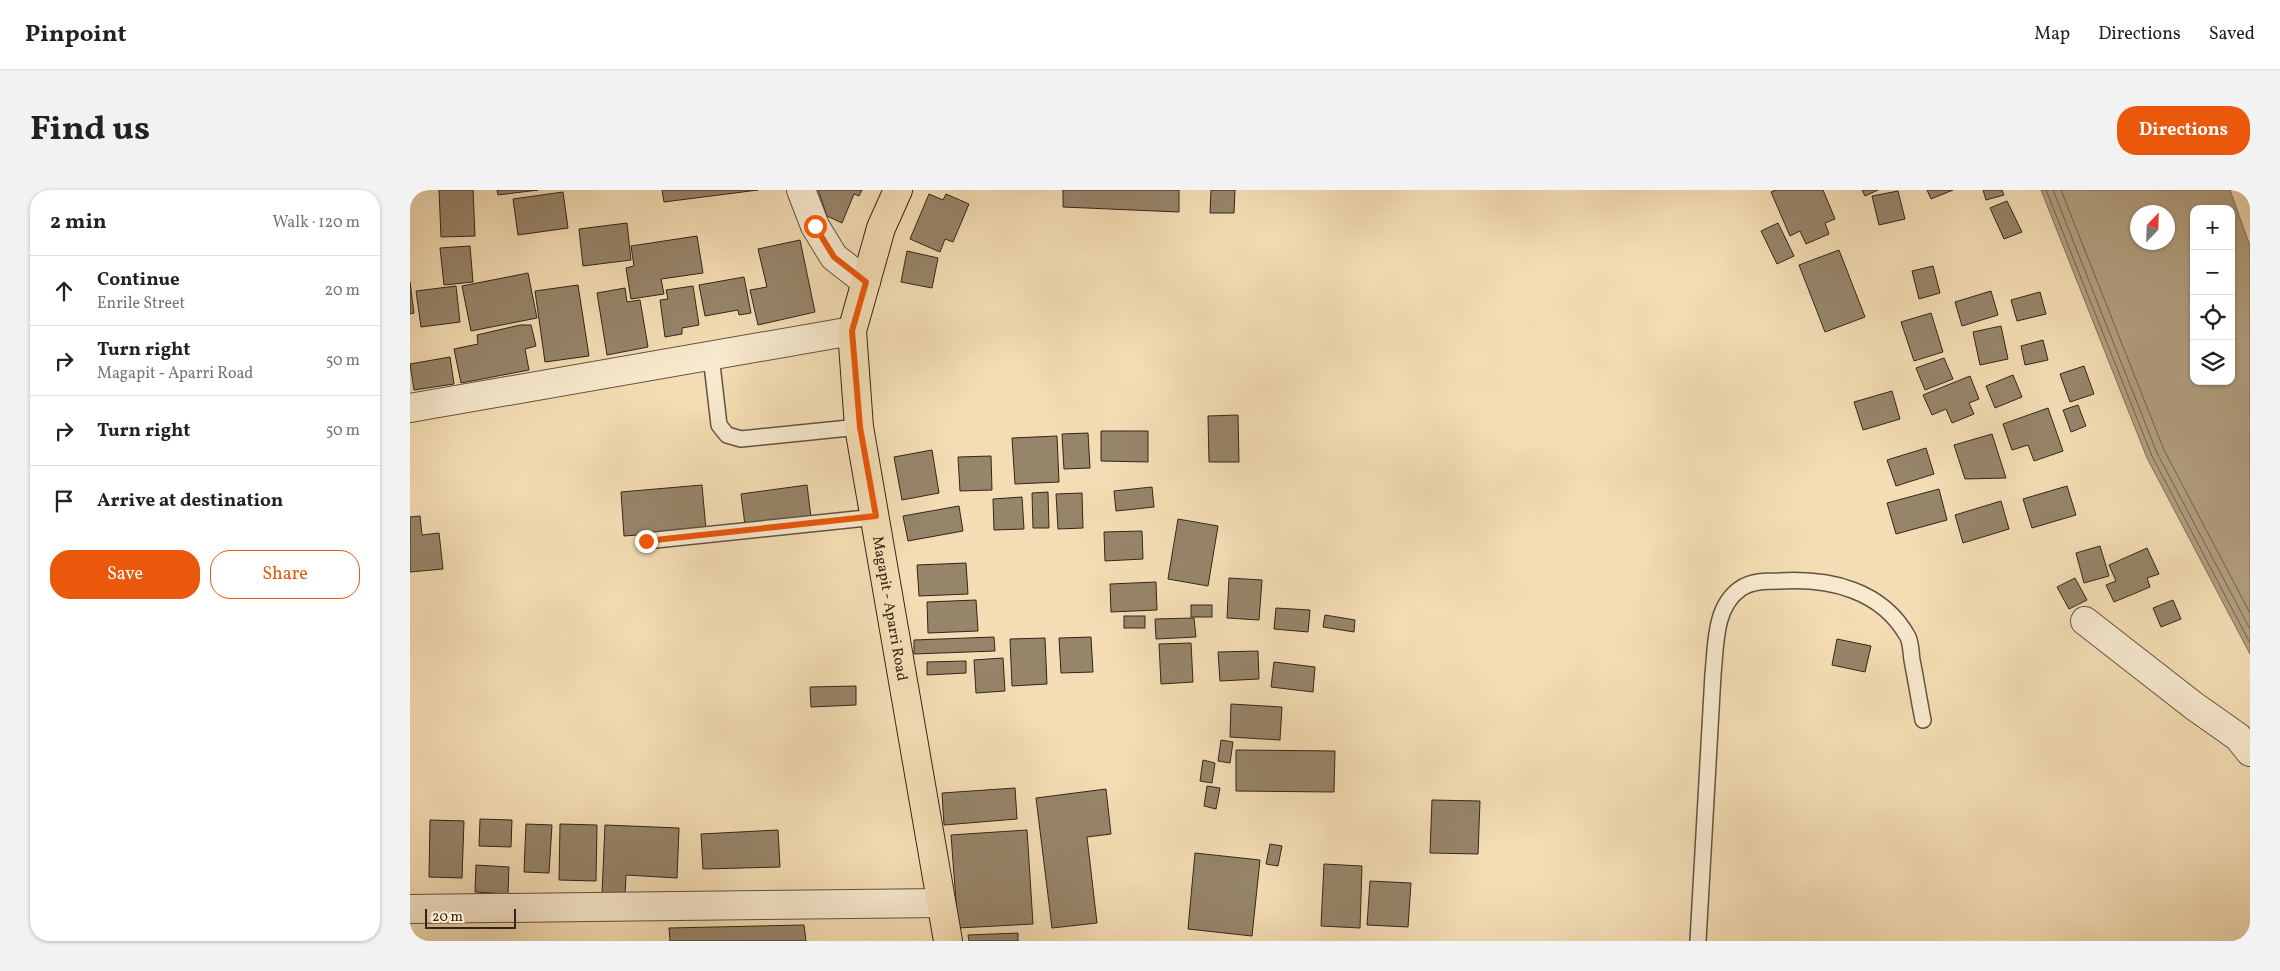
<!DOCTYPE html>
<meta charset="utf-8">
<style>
:root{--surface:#fff;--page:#f2f2f2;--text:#222;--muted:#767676;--line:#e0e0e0;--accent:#ea580c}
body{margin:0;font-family:Vollkorn,serif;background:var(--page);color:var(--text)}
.controls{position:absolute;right:15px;top:15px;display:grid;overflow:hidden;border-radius:10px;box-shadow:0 1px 4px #0004}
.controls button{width:45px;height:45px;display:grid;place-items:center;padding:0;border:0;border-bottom:1px solid var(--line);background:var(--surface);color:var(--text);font:25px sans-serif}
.compass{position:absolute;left:1720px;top:15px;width:45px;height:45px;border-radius:50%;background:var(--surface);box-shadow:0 1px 4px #0004;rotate:23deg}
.scale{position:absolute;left:15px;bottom:12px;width:91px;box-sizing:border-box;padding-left:5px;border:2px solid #32261a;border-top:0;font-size:14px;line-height:18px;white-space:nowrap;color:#32261a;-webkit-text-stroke:4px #f8e9ce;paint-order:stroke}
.stop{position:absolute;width:15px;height:15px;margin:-11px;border:4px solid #ea580c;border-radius:50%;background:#fff}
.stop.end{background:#ea580c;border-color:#fff;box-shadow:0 1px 5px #0008}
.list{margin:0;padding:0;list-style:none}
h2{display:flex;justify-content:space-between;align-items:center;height:65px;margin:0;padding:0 20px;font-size:21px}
h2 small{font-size:16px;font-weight:400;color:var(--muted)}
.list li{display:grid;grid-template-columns:32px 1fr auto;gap:15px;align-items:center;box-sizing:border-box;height:70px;padding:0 20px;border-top:1px solid var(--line)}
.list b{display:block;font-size:19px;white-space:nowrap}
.list p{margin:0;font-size:16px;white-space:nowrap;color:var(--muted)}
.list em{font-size:16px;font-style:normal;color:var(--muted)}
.actions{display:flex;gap:10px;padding:15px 20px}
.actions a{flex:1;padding:11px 0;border:1px solid var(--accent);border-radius:20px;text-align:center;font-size:18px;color:var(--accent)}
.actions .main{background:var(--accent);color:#fff}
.icon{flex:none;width:28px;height:28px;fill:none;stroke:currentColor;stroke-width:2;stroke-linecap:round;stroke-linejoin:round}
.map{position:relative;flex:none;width:1840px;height:751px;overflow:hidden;border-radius:20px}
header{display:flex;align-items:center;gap:30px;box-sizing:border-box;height:70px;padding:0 25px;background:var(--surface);border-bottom:1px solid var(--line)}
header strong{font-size:24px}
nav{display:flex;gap:28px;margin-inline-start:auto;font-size:18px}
.intro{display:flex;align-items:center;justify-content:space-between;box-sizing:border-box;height:120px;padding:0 30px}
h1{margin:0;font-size:35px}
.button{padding:12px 22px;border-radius:20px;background:var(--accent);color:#fff;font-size:18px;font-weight:700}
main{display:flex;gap:30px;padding:0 30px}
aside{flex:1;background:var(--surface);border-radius:20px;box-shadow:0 1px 4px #0004}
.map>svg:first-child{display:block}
</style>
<header>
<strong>Pinpoint</strong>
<nav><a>Map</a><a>Directions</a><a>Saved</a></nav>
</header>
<div class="intro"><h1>Find us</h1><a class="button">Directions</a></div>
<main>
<aside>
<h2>2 min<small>Walk · 120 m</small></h2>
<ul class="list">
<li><svg class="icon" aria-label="ahead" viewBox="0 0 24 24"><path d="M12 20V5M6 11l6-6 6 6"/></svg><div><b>Continue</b><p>Enrile Street</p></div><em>20 m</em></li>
<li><svg class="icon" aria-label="right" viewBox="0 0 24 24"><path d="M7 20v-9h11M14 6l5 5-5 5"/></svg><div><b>Turn right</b><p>Magapit - Aparri Road</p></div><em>50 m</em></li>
<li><svg class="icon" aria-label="right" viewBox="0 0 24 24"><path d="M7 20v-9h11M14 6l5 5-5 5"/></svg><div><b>Turn right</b></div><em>50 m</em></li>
<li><svg class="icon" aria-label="arrive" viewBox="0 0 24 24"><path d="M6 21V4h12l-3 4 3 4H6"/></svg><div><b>Arrive at destination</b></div></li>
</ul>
<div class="actions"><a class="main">Save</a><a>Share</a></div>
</aside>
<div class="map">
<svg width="1840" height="751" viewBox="0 0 1840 751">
<rect width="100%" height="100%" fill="#f4ddb4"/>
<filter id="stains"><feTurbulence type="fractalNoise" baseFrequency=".004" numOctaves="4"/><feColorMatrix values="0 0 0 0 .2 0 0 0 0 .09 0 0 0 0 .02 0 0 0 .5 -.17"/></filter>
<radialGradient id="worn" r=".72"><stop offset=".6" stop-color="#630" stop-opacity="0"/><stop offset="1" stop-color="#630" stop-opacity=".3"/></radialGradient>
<!-- water -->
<path fill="#b29f80" stroke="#7f6f57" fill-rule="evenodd" d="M1631,0H1820L1840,56V464L1737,268ZM1784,19H1821V191H1784ZM1728,22H1758V52H1728Z"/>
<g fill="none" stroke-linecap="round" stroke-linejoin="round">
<!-- shore -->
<g stroke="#72624d" stroke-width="1">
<polyline points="1636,0 1742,266 1840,453"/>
<polyline points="1643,0 1747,263 1840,439"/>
<polyline points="1651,0 1754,260 1840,423"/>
</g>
</g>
<!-- building -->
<g fill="#97856a" stroke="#32261a">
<polygon points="29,0 63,0 65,46 31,47"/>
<polygon points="87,0 128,0 88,5"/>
<polygon points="252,0 348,0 254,12"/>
<polygon points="408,0 452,0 449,6 444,4 432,33 417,26"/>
<polygon points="653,0 769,0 769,22 653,17"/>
<polygon points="801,0 825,0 824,23 800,23"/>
<polygon points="1366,0 1413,0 1425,29 1415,33 1419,44 1396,54 1390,41 1380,46 1361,2"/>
<polygon points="1452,0 1468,0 1455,6"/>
<polygon points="1517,0 1543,0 1521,9"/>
<polygon points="1573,0 1592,0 1594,5 1576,10"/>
<polygon points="1488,1 1495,29 1469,35 1462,6"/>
<polygon points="153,2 158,38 108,45 103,9"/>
<polygon points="519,4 533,10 536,4 559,14 543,52 535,49 530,62 500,49"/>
<polygon points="1597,11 1612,42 1594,49 1580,18"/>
<polygon points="217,33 221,70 173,76 169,39"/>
<polygon points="1368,33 1384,66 1367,74 1351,41"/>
<polygon points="287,46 293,83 251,89 254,104 221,109 216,78 224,76 221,56"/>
<polygon points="390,50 405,122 348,135 340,100 357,97 348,59"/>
<polygon points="60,56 63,92 34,95 30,58"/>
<polygon points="1429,60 1455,127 1415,142 1389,75"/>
<polygon points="497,61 528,68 522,98 491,92"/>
<polygon points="1523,76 1530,103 1509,109 1502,81"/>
<polygon points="118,83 127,128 61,141 52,96"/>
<polygon points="334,87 341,123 329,125 328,120 295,126 289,95"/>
<polygon points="0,92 4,123 0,124"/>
<polygon points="168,95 179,166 135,172 125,101"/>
<polygon points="46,96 50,132 11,137 6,101"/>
<polygon points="283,96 289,135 272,138 272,144 255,147 250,110 258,109 256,100"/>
<polygon points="215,98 217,112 230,110 238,157 197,165 187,103"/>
<polygon points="1581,101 1588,125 1552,136 1545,112"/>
<polygon points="1630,102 1636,124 1607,131 1601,110"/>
<polygon points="1521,123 1533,162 1504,171 1491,132"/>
<polygon points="110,135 121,135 126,156 115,159 119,180 51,193 44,159 68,154 67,145"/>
<polygon points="1591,136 1598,169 1570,175 1563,142"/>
<polygon points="1633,150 1638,170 1615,175 1611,156"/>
<polygon points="40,167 44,194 4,200 0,174"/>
<polygon points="1534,168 1543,189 1515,200 1506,178"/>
<polygon points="1674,176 1684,204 1660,212 1650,184"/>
<polygon points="1603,185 1612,207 1585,218 1576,196"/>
<polygon points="1560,186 1569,209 1559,213 1564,224 1542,233 1536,219 1522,225 1513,205"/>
<polygon points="1482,201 1490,229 1453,240 1444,212"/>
<polygon points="1668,215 1676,236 1661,242 1653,220"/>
<polygon points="1638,218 1653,261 1624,271 1618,255 1602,260 1593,234"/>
<polygon points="828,225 829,272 799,272 798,226"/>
<polygon points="691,241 738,241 738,272 691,271"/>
<polygon points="678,243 680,278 654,279 652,244"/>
<polygon points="1582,244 1596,288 1555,289 1544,255"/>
<polygon points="647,246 649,292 605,294 602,248"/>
<polygon points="1516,258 1524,284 1486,296 1477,270"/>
<polygon points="522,260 529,303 492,310 484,267"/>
<polygon points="581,266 582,300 550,301 548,267"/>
<polygon points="292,295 296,340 214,346 211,302"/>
<polygon points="397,295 401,327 335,335 331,304"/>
<polygon points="1657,296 1666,325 1622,338 1613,309"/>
<polygon points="742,297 744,317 706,321 704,301"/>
<polygon points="1529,299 1537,330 1486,344 1477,313"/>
<polygon points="638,302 639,338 623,338 622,303"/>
<polygon points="672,303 673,338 648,339 646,304"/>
<polygon points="612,307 614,339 584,340 583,309"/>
<polygon points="1591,311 1599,339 1553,353 1545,325"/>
<polygon points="549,316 553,341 498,351 493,326"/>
<polygon points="10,326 12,345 29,343 33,379 0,382 0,327"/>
<polygon points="768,329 808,336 798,396 758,389"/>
<polygon points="732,341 733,369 695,371 694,342"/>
<polygon points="1690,356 1699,386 1674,393 1666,363"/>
<polygon points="1737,358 1749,384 1737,388 1740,397 1704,412 1696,395 1706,391 1699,375"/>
<polygon points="556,373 558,404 509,406 507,375"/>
<polygon points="819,388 852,390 849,430 817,428"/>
<polygon points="1665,388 1677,410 1659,419 1647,397"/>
<polygon points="746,392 747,420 701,422 700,394"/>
<polygon points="566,410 568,441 518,443 517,412"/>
<polygon points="1763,410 1771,429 1751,437 1743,418"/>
<rect x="781" y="415" width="21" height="12"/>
<polygon points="866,418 900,420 898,442 864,439"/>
<polygon points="915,425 945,430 944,442 913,437"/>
<rect x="714" y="426" width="21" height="12"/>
<polygon points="784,428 786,447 746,449 745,429"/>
<polygon points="584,447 585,461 504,464 504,450"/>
<polygon points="681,447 683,482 651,483 649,448"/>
<polygon points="635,448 637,494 602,496 600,449"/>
<polygon points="1427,449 1461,456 1455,482 1422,475"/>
<polygon points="781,453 783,492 751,494 749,454"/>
<polygon points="848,461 849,489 810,491 808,462"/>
<polygon points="593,468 595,501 566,503 564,470"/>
<polygon points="556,471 556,483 517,485 517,472"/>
<polygon points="864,472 905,477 903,502 861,497"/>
<polygon points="446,496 446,515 401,517 400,497"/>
<polygon points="821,514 872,517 870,550 820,547"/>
<polygon points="811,550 823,552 820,573 808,571"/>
<polygon points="826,560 925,561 924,602 826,601"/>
<polygon points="793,570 805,573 802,593 790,591"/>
<polygon points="797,596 810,598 806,619 794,616"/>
<polygon points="605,598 607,629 534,635 532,603"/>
<polygon points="696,599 701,644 677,647 687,733 642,738 626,608"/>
<polygon points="1022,610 1070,611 1068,664 1020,663"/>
<polygon points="70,629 102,630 101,657 69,656"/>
<polygon points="20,630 54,631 52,688 19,687"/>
<polygon points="116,634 142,635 139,683 114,682"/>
<polygon points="150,634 187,635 186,691 149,690"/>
<polygon points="195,635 269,638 267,688 216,685 215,705 192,704"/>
<polygon points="368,640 370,677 293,679 291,644"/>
<polygon points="617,640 623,734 548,738 541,645"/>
<polygon points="860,654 872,656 868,676 856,674"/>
<polygon points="785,663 850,670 842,746 778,739"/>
<polygon points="914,674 952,676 950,738 911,736"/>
<polygon points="66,675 99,677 98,704 65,702"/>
<polygon points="960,691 1001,693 998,737 957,735"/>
<polygon points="394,735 396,751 260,751 259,738"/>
<polygon points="608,743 608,751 559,751 558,745"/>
</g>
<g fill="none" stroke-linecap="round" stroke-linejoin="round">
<!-- service casing -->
<g stroke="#625440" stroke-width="18">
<g id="service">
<polyline points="301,166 309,235 317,245 331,249 449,237"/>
<polyline points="236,351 466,327"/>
<path d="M1288,751L1303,484C1306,456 1304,417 1330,399C1341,391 1356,391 1370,391C1420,388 1472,400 1498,447C1501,454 1501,463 1502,470C1506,490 1509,510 1513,530"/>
</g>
</g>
<!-- minor casing -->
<g stroke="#625440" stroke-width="30">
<g id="minor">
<polyline points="0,218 442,141"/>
<polyline points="1675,431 1784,516 1828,547 1840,562"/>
<polyline points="0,719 531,713"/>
</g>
</g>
<!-- tertiary casing -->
<g stroke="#625440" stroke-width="30">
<polyline id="tertiary" points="391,0 405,36 424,67 456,92"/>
</g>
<!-- primary casing -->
<g stroke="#32261a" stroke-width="30">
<g id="primary">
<path id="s1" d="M488,0L471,38L442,141L449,237L538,751"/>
</g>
</g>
<!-- service -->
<use href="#service" stroke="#f8e9ce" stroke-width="15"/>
<!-- minor -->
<use href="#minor" stroke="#f8e9ce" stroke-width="28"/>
<!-- tertiary -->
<use href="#tertiary" stroke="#f8e9ce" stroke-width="28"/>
<!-- primary -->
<use href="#primary" stroke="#f4ddb4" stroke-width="28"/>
</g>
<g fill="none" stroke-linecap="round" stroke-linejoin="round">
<!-- route -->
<polyline stroke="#ea580c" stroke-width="6" points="236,351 466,326 450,237 442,141 456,92 424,67 405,36"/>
</g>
<g text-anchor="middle" stroke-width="4.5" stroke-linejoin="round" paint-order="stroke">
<!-- street labels -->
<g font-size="15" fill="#32261a" stroke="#f8e9ce">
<text dy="5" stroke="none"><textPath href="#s1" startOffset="429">Magapit - Aparri Road</textPath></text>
</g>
</g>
<rect width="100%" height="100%" filter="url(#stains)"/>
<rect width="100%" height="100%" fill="url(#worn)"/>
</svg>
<div class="controls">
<button>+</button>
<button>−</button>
<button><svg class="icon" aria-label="locate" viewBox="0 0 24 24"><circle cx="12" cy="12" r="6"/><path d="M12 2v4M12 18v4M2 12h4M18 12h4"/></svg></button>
<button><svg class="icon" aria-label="layers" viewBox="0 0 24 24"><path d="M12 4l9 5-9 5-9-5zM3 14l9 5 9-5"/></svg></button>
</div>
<svg class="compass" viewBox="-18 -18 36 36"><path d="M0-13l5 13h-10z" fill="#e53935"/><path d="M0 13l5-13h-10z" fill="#767676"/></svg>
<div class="scale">20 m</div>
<div class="stop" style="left:405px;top:36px"></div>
<div class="stop end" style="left:236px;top:351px"></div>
</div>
</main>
